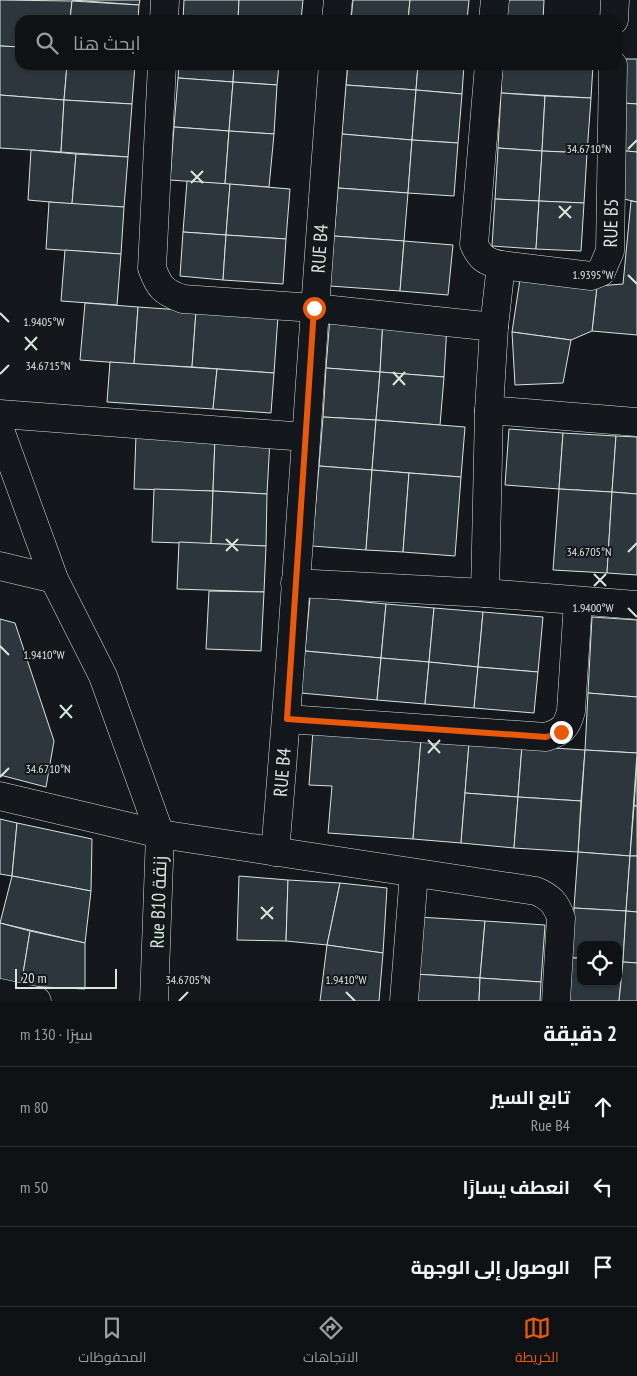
<!DOCTYPE html>
<html lang="ar">
<meta charset="utf-8">
<style>
:root{--surface:#0f1215;--page:#1d2022;--text:#f1f3f6;--muted:#9b9ea0;--line:#2f3234;--accent:#ea580c}
body{margin:0;font-family:"PT Sans Narrow",Cairo,sans-serif;background:var(--page);color:var(--text);direction:rtl}
.controls{position:absolute;right:15px;bottom:15px;display:grid;overflow:hidden;border-radius:10px;box-shadow:0 1px 4px #0004}
.controls button{width:45px;height:45px;display:grid;place-items:center;padding:0;border:0;border-bottom:1px solid var(--line);background:var(--surface);color:var(--text);font:25px sans-serif}
.scale{position:absolute;left:15px;bottom:12px;width:102px;box-sizing:border-box;padding-left:5px;border:2px solid #d8e6dc;border-top:0;font-size:14px;line-height:18px;white-space:nowrap;color:#d8e6dc;-webkit-text-stroke:4px #14181c;paint-order:stroke}
.stop{position:absolute;width:15px;height:15px;margin:-11px;border:4px solid #ea580c;border-radius:50%;background:#fff}
.stop.end{background:#ea580c;border-color:#fff;box-shadow:0 1px 5px #0008}
.list{margin:0;padding:0;list-style:none}
h2{display:flex;justify-content:space-between;align-items:center;height:65px;margin:0;padding:0 20px;font-size:21px}
h2 small{font-size:16px;font-weight:400;color:var(--muted)}
.list li{display:grid;grid-template-columns:32px 1fr auto;gap:15px;align-items:center;box-sizing:border-box;height:80px;padding:0 20px;border-top:1px solid var(--line)}
.list b{display:block;font-size:19px;white-space:nowrap}
.list p{margin:0;font-size:16px;white-space:nowrap;color:var(--muted)}
.list em{font-size:16px;font-style:normal;color:var(--muted)}
.icon{flex:none;width:28px;height:28px;fill:none;stroke:currentColor;stroke-width:2;stroke-linecap:round;stroke-linejoin:round}
.map{position:relative;flex:none;width:637px;height:1001px;overflow:hidden;direction:ltr}
.search{position:absolute;background:var(--surface);box-shadow:0 1px 4px #0004;left:15px;right:15px;top:15px;height:55px;display:flex;align-items:center;gap:12px;box-sizing:border-box;padding:0 18px;border-radius:15px;color:var(--muted);font-size:19px}
.sheet{height:305px;background:var(--surface)}
nav{display:flex;justify-content:space-around;align-items:center;box-sizing:border-box;height:70px;border-top:1px solid var(--line);background:var(--surface);font-size:14px;color:var(--muted)}
nav a{display:grid;justify-items:center;gap:2px}
nav .on{color:var(--accent)}
.map>svg:first-child{display:block}
</style>
<div class="map">
<svg width="637" height="1001" viewBox="0 0 637 1001">
<rect width="100%" height="100%" fill="#14181c"/>
<!-- building -->
<g fill="#2c363c" stroke="#d8e6dc">
<polygon points="0,0 72,1 70,20 20,20 20,47 0,46"/>
<polygon points="72,0 140,0 139,5"/>
<polygon points="184,0 239,0 238,20 183,20"/>
<polygon points="239,0 303,0 301,20 238,20"/>
<polygon points="353,0 410,0 408,20 351,20"/>
<polygon points="410,0 469,0 467,20 408,20"/>
<polygon points="506,0 544,0 543,20 505,20"/>
<polygon points="72,1 139,5 138,20 70,20"/>
<polygon points="0,46 20,47 20,65 67,65 64,100 0,95"/>
<polygon points="625,59 637,59 637,104 623,103"/>
<polygon points="67,65 135,65 132,104 64,100"/>
<polygon points="179,65 234,65 233,82 178,78"/>
<polygon points="234,65 279,65 277,85 233,82"/>
<polygon points="348,65 418,65 416,90 346,85"/>
<polygon points="418,65 464,65 462,94 416,90"/>
<polygon points="502,65 593,65 591,98 501,93"/>
<polygon points="178,78 233,82 229,131 174,127"/>
<polygon points="233,82 277,85 274,134 229,131"/>
<polygon points="346,85 416,90 412,140 342,134"/>
<polygon points="416,90 462,94 458,143 412,140"/>
<polygon points="501,93 545,96 542,151 498,148"/>
<polygon points="0,95 64,100 61,152 0,148"/>
<polygon points="545,96 591,98 587,153 542,151"/>
<polygon points="64,100 132,104 128,157 61,152"/>
<polygon points="623,103 637,104 637,152 616,150"/>
<polygon points="174,127 229,131 225,184 170,180"/>
<polygon points="229,131 274,134 269,187 225,184"/>
<polygon points="342,134 412,140 408,193 338,188"/>
<polygon points="412,140 458,143 454,196 408,193"/>
<polygon points="498,148 542,151 539,201 495,199"/>
<polygon points="31,150 76,154 72,204 28,200"/>
<polygon points="616,150 637,152 637,202 615,197"/>
<polygon points="542,151 587,153 584,203 539,201"/>
<polygon points="76,154 128,157 124,207 72,204"/>
<polygon points="187,181 230,184 226,235 183,232"/>
<polygon points="230,184 290,189 286,239 226,235"/>
<polygon points="338,188 408,193 404,241 334,236"/>
<polygon points="495,199 539,201 536,249 492,246"/>
<polygon points="539,201 584,203 581,251 536,249"/>
<polygon points="631,201 637,202 637,335 592,331 597,286 623,284"/>
<polygon points="49,202 124,207 121,254 46,249"/>
<polygon points="183,232 226,235 223,280 180,276"/>
<polygon points="226,235 286,239 283,284 223,280"/>
<polygon points="334,236 404,241 400,291 330,286"/>
<polygon points="404,241 453,245 448,295 400,291"/>
<polygon points="65,250 121,254 117,305 61,301"/>
<polygon points="520,279 597,286 592,331 571,340 512,332"/>
<polygon points="85,303 138,307 134,364 80,360"/>
<polygon points="138,307 196,311 192,367 134,364"/>
<polygon points="196,311 278,316 274,373 192,367"/>
<polygon points="330,317 383,320 380,372 326,368"/>
<polygon points="383,320 447,325 444,377 380,372"/>
<polygon points="512,332 571,340 563,383 515,385"/>
<polygon points="110,362 217,369 213,409 107,402"/>
<polygon points="326,368 380,372 376,420 323,417"/>
<polygon points="217,369 274,373 271,413 213,409"/>
<polygon points="380,372 444,377 440,425 376,420"/>
<polygon points="323,417 376,420 372,470 319,466"/>
<polygon points="376,420 465,427 461,477 372,470"/>
<polygon points="509,429 563,433 559,489 505,485"/>
<polygon points="563,433 616,436 612,492 559,489"/>
<polygon points="136,435 215,438 213,491 134,489"/>
<polygon points="616,436 637,437 637,494 612,492"/>
<polygon points="215,438 270,439 267,494 213,491"/>
<polygon points="319,466 372,470 366,550 312,546"/>
<polygon points="372,470 409,473 403,552 366,550"/>
<polygon points="409,473 461,477 455,556 403,552"/>
<polygon points="154,489 213,491 211,544 152,542"/>
<polygon points="559,489 612,492 607,573 553,570"/>
<polygon points="213,491 267,494 266,546 211,544"/>
<polygon points="612,492 637,494 637,575 607,573"/>
<polygon points="179,542 266,546 264,592 177,589"/>
<polygon points="209,591 264,592 261,651 206,649"/>
<polygon points="310,597 386,604 381,658 305,651"/>
<polygon points="386,604 434,608 429,662 381,658"/>
<polygon points="434,608 483,612 478,667 429,662"/>
<polygon points="483,612 543,617 538,672 478,667"/>
<polygon points="592,617 637,620 637,697 588,693"/>
<polygon points="0,619 15,623 54,741 46,787 0,775"/>
<polygon points="305,651 381,658 377,700 301,693"/>
<polygon points="381,658 429,662 425,704 377,700"/>
<polygon points="429,662 478,667 474,708 425,704"/>
<polygon points="478,667 538,672 534,713 474,708"/>
<polygon points="588,693 637,697 637,753 585,750"/>
<polygon points="313,731 421,739 413,839 328,833 332,786 309,785"/>
<polygon points="421,739 469,743 461,843 413,839"/>
<polygon points="469,743 522,746 518,797 465,793"/>
<polygon points="522,746 585,750 581,801 518,797"/>
<polygon points="585,750 637,753 630,856 578,852"/>
<polygon points="637,761 637,806 634,806"/>
<polygon points="465,793 518,797 514,848 461,843"/>
<polygon points="518,797 581,801 578,852 514,848"/>
<polygon points="634,806 637,806 637,856 630,856"/>
<polygon points="0,819 17,823 12,876 0,874"/>
<polygon points="17,823 92,839 91,891 12,876"/>
<polygon points="578,852 630,856 626,911 574,908"/>
<polygon points="630,856 637,856 637,912 626,911"/>
<polygon points="12,876 91,891 85,943 0,923"/>
<polygon points="239,876 288,880 286,941 237,940"/>
<polygon points="288,880 340,883 327,945 286,941"/>
<polygon points="340,883 387,888 383,953 327,945"/>
<polygon points="574,908 626,911 623,962 618,962 618,945 581,945 581,958 572,958"/>
<polygon points="626,911 637,912 637,963 623,962"/>
<polygon points="418,917 485,921 480,978 414,974"/>
<polygon points="485,921 545,925 541,982 480,978"/>
<polygon points="0,923 30,931 21,986 0,980"/>
<polygon points="30,931 85,943 85,989 21,986"/>
<polygon points="327,945 383,953 379,1001 320,1001"/>
<polygon points="572,958 581,958 581,982 618,982 618,962 623,962 619,1001 568,1001"/>
<polygon points="623,962 637,963 637,1001 619,1001"/>
<polygon points="414,974 480,978 479,1001 412,1001"/>
<polygon points="480,978 541,982 540,1001 479,1001"/>
</g>
<g fill="none" stroke-linecap="round" stroke-linejoin="round">
<!-- minor casing -->
<g stroke="#d8e6dc" stroke-width="29">
<g id="minor">
<polyline points="164,20 165,0"/>
<polyline points="336,20 338,0"/>
<polyline points="493,20 495,0"/>
<polyline points="614,20 615,0"/>
<path d="M162,65L152,268C159,287 163,292 183,299L314,308L494,327"/>
<path id="s1" d="M489,65L474,244C480,258 486,262 501,265L591,276L601,272L610,251L613,65"/>
<polyline points="489,410 637,422"/>
<polyline points="0,414 306,437"/>
<polyline points="0,430 54,579 103,676 160,834 154,1001"/>
<polyline points="0,566 54,579"/>
<polyline points="295,583 485,593 637,605"/>
<polyline points="485,593 489,410 494,327 501,265"/>
<path d="M287,719L546,737C561,732 567,728 571,711L578,602"/>
<path d="M0,796L160,834L536,891C550,897 556,903 561,918L556,1001"/>
<path id="s2" d="M275,852C298,590 312,327 333,65"/>
<polyline points="0,993 37,1001"/>
<polyline points="404,1001 414,873"/>
</g>
</g>
<!-- minor -->
<use href="#minor" stroke="#14181c" stroke-width="28"/>
</g>
<g fill="none" stroke-linecap="round" stroke-linejoin="round">
<!-- route -->
<polyline stroke="#ea580c" stroke-width="6" points="314,308 287,719 546,737 561,732"/>
</g>
<!-- ticks -->
<path fill="none" stroke="#d8e6dc" stroke-width="2" d="M628,149L637,140M191,171L203,183M191,183L203,171M559,206L571,218M559,218L571,206M628,275L637,284M0,313L9,322M25,337L37,350M25,350L37,337M393,372L405,385M0,374L9,365M393,385L405,372M226,539L238,551M226,551L238,539M628,552L637,543M594,574L606,586M594,586L606,574M628,608L637,617M0,646L9,655M60,705L72,718M60,718L72,705M428,740L440,753M428,753L440,740M0,777L9,768M261,907L273,919M261,919L273,907M346,992L355,1001M179,1001L188,992"/>
<g text-anchor="middle" stroke-width="4" stroke-linejoin="round" paint-order="stroke">
<!-- street labels -->
<g font-size="19" fill="#d8e6dc" stroke="#14181c">
<text dy="7" stroke="none"><textPath href="#s1" startOffset="368">RUE B5</textPath></text>
<text dy="7" stroke="none"><textPath href="#s2" startOffset="605">RUE B4</textPath></text>
<text dy="7" stroke="none"><textPath href="#s2" startOffset="80">RUE B4</textPath></text>
<text transform="translate(158 902) rotate(-88)" y="7">Rue B10 زنقة</text>
</g>
</g>
<g font-size="12" text-anchor="middle" fill="#d8e6dc" stroke="#14181c" stroke-width="4" stroke-linejoin="round" paint-order="stroke">
<text x="589" y="153">34.6710°N</text>
<text x="593" y="279">1.9395°W</text>
<text x="44" y="326">1.9405°W</text>
<text x="48" y="370">34.6715°N</text>
<text x="589" y="556">34.6705°N</text>
<text x="593" y="612">1.9400°W</text>
<text x="44" y="659">1.9410°W</text>
<text x="48" y="773">34.6710°N</text>
<text x="188" y="984">34.6705°N</text>
<text x="346" y="984">1.9410°W</text>
</g>
</svg>
<div class="controls">
<button><svg class="icon" aria-label="locate" viewBox="0 0 24 24"><circle cx="12" cy="12" r="6"/><path d="M12 2v4M12 18v4M2 12h4M18 12h4"/></svg></button>
</div>
<div class="scale">20 m</div>
<div class="stop" style="left:314px;top:308px"></div>
<div class="stop end" style="left:561px;top:732px"></div>
<div class="search"><svg class="icon" aria-label="search" viewBox="0 0 24 24"><circle cx="10" cy="10" r="6"/><path d="M15 15l6 6"/></svg>ابحث هنا</div>
</div>
<section class="sheet">
<h2>2 دقيقة<small>سيرًا · 130 m</small></h2>
<ul class="list">
<li><svg class="icon" aria-label="ahead" viewBox="0 0 24 24"><path d="M12 20V5M6 11l6-6 6 6"/></svg><div><b>تابع السير</b><p>Rue B4</p></div><em>80 m</em></li>
<li><svg class="icon" aria-label="left" viewBox="0 0 24 24"><path d="M17 20v-9H6M10 6l-5 5 5 5"/></svg><div><b>انعطف يسارًا</b></div><em>50 m</em></li>
<li><svg class="icon" aria-label="arrive" viewBox="0 0 24 24"><path d="M6 21V4h12l-3 4 3 4H6"/></svg><div><b>الوصول إلى الوجهة</b></div></li>
</ul>
</section>
<nav>
<a class="on"><svg class="icon" aria-label="map" viewBox="0 0 24 24"><path d="M3 6l6-2 6 2 6-2v14l-6 2-6-2-6 2zM9 4v14M15 6v14"/></svg>الخريطة</a>
<a><svg class="icon" aria-label="directions" viewBox="0 0 24 24"><path d="M12 3l9 9-9 9-9-9zM9 14v-3h6M13 9l2 2-2 2"/></svg>الاتجاهات</a>
<a><svg class="icon" aria-label="saved" viewBox="0 0 24 24"><path d="M7 4h10v16l-5-4-5 4z"/></svg>المحفوظات</a>
</nav>
